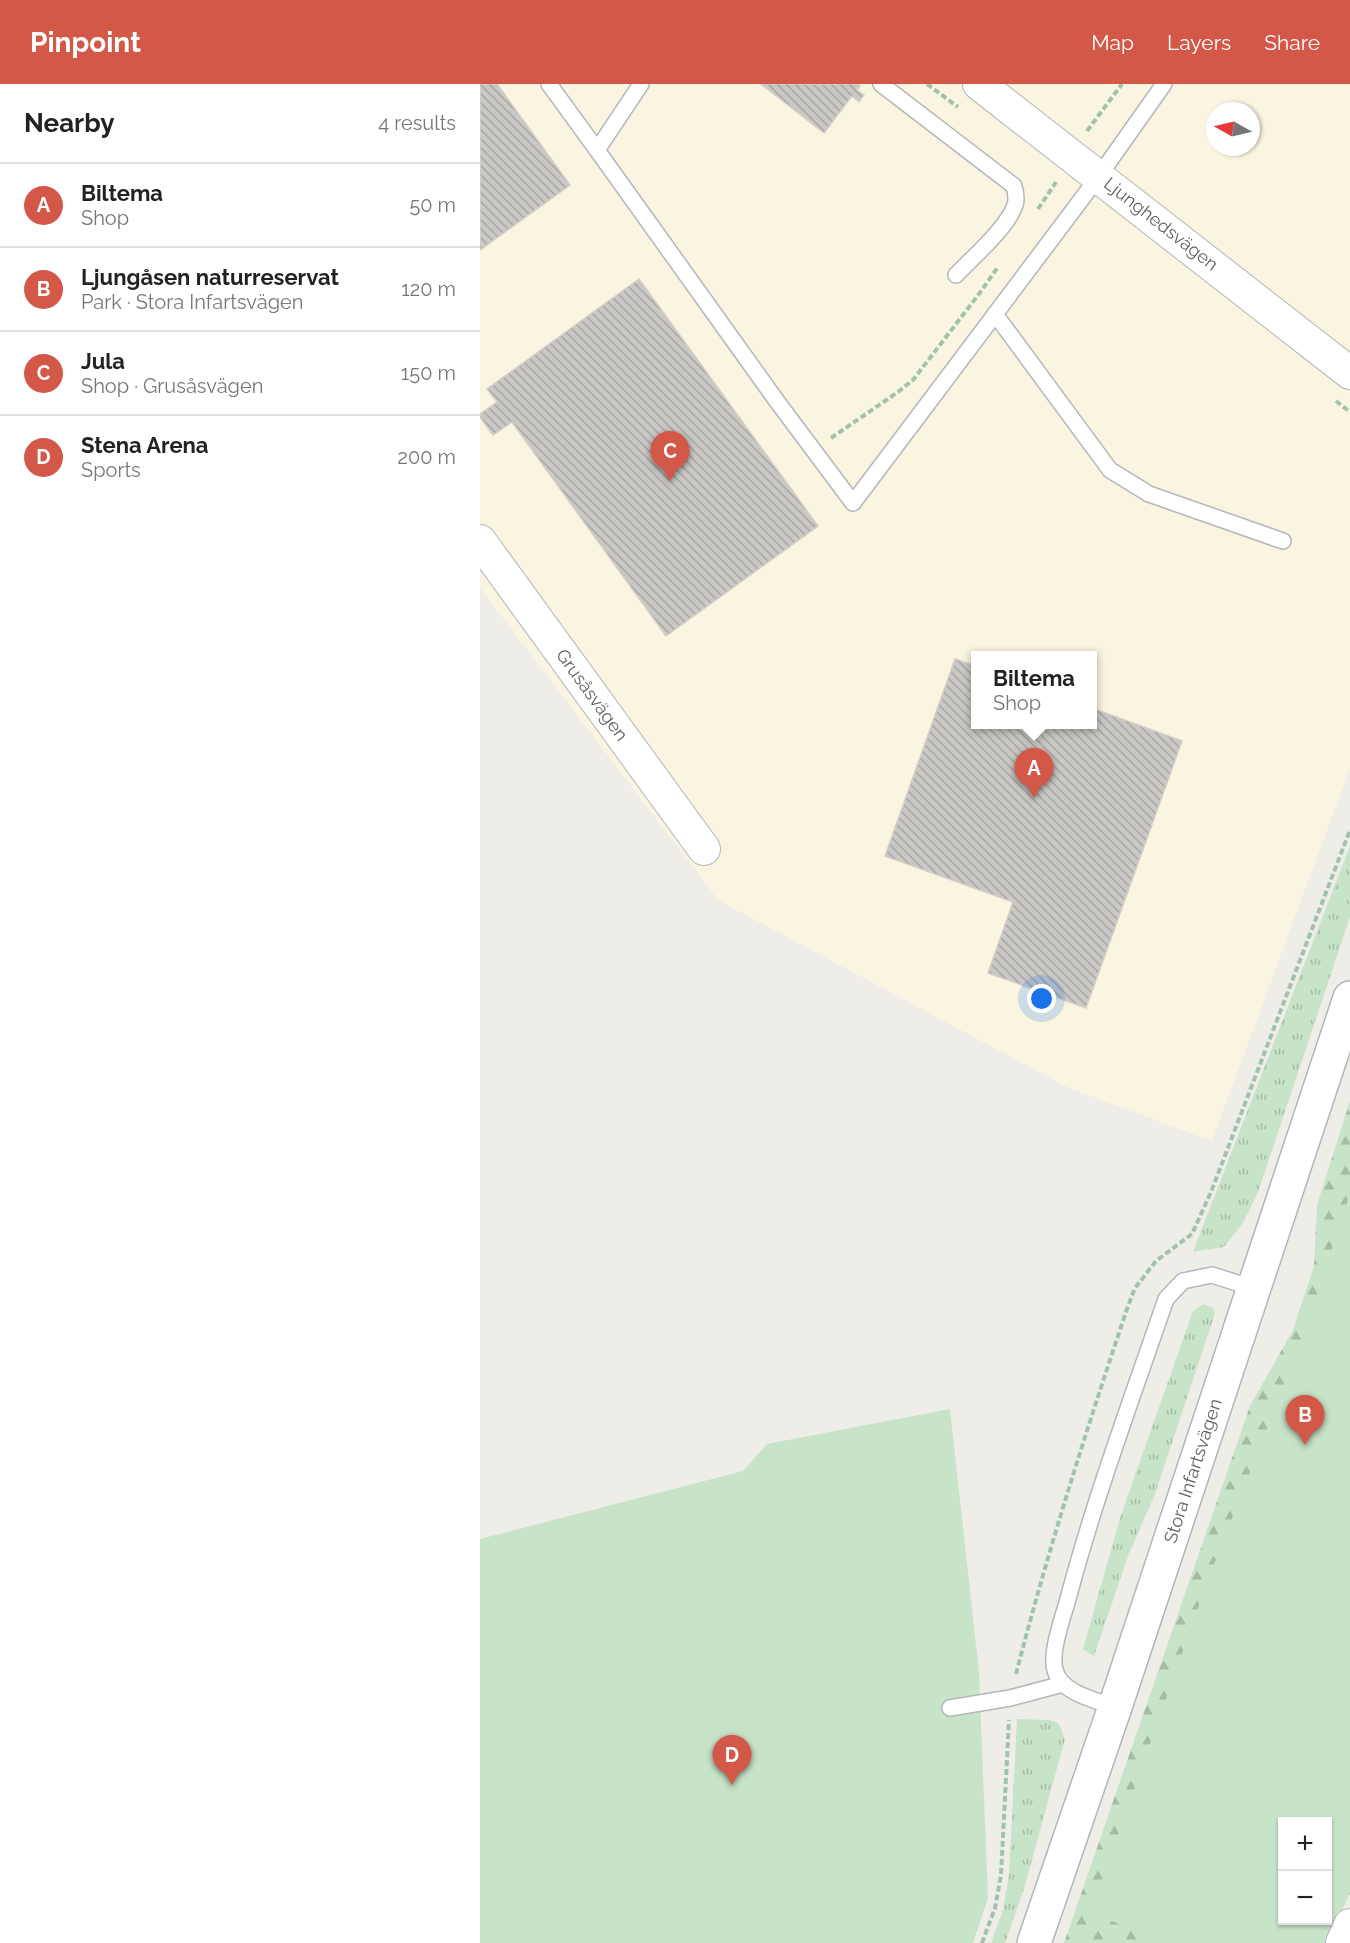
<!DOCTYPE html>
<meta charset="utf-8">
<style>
:root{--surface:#fff;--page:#f6f6f6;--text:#222;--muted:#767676;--line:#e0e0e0;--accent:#d45848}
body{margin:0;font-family:Raleway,sans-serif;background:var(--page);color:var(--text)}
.controls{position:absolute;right:18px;bottom:18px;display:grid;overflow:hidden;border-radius:0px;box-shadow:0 2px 4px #0004}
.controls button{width:54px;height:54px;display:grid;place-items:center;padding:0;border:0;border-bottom:2px solid var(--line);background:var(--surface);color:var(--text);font:30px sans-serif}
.compass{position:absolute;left:726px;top:18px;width:54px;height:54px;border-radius:50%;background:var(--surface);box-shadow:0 2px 4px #0004;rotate:278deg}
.you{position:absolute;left:562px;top:915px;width:21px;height:21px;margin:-15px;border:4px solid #fff;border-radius:50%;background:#1a73e8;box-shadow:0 0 0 9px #1a73e833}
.badge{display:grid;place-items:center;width:39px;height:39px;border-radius:50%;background:var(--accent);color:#fff;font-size:20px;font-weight:700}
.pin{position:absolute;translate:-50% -50px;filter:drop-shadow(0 2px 3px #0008)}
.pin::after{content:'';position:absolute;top:32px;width:21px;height:18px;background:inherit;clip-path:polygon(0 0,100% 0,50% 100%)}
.popup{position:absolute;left:491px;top:567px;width:126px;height:78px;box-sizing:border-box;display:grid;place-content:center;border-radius:0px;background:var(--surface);filter:drop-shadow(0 2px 4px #0005);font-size:20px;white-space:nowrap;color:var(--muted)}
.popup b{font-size:22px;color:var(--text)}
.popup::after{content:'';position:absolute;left:50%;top:100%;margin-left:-12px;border:12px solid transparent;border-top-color:var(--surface)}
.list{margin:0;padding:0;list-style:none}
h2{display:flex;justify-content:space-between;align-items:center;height:78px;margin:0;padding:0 24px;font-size:26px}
h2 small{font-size:20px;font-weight:400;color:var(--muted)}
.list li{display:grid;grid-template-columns:39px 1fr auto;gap:18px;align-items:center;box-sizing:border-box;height:84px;padding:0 24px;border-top:2px solid var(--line)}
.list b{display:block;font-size:22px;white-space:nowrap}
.list p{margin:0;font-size:20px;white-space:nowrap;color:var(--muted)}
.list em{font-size:20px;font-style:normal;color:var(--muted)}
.map{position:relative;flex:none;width:870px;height:1859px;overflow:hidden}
header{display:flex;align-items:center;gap:36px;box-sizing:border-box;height:84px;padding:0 30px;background:var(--accent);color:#fff}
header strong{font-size:28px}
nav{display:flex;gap:33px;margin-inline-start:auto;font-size:21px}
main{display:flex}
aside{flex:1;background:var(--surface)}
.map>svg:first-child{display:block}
</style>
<header>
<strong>Pinpoint</strong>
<nav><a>Map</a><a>Layers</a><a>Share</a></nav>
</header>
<main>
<aside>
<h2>Nearby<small>4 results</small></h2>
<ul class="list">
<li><span class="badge">A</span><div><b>Biltema</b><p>Shop</p></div><em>50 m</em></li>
<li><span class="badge">B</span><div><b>Ljungåsen naturreservat</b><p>Park · Stora Infartsvägen</p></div><em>120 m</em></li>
<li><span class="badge">C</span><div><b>Jula</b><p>Shop · Grusåsvägen</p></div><em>150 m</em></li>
<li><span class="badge">D</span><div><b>Stena Arena</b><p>Sports</p></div><em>200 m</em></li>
</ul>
</aside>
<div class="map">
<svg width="870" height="1859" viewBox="0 0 870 1859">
<defs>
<pattern id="grass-tufts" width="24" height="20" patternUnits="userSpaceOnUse" patternTransform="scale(1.5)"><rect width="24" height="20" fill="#c7e3c8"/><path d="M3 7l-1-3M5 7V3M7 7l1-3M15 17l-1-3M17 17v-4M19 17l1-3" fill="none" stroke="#a5bba6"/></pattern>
<pattern id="forest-firs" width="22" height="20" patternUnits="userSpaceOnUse" patternTransform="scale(1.5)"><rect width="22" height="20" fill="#c7e3c8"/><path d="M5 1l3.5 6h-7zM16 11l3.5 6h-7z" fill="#a5bba6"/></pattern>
<pattern id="building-back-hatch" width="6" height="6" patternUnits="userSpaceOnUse" patternTransform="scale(1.5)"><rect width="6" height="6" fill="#cac8c4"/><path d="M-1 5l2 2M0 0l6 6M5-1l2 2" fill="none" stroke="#a7a6a3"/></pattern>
</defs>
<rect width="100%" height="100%" fill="#efede7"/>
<!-- commercial -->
<path fill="#faf5e1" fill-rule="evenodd" d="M0,0H870V684L732,1057L589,1004L238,816L0,504ZM735,27H771V63H735ZM496,572H612V640H496Z"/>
<!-- grass -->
<g fill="url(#grass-tufts)">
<polygon points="870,762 870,833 778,1108 763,1139 744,1163 713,1168"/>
<polygon points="723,1220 733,1224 735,1229 675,1410 648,1472 614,1572 603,1565 641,1431 713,1227"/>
<polygon points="537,1635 570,1636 579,1640 585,1655 544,1805 525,1859 511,1859 523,1826 529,1791"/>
</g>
<!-- forest -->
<path fill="url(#forest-firs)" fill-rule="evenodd" d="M870,1017V1809L847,1859H584L770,1322L813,1246L834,1182L837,1121ZM802,1738H848V1836H802Z"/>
<!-- green -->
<g fill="#c7e3c8" fill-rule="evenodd">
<path d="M870,1109V1807L846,1859H690L610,1829L731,1488L830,1234ZM802,1738H848V1836H802Z"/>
<polygon points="470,1325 499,1589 508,1814 493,1859 0,1859 0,1455 263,1387 287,1360"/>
</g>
<!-- building -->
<g fill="url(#building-back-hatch)" stroke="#d3cfc6" stroke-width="1.5">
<polygon points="0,0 17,0 90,101 0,166"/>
<polygon points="281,0 378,0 380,2 377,6 384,11 379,18 372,12 344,49"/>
<polygon points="159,195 338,442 186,552 32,338 13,351 0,333 0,330 17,318 7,305"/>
<polygon points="475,575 496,582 496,640 612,640 612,624 702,657 606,924 508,889 533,818 405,772"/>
</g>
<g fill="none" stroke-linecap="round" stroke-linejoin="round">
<!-- lane casing -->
<g stroke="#b4b6ba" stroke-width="18">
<g id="lane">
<polyline points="69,0 117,66"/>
<polyline points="161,0 117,66 296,316 373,419 619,92 684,0"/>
<path d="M401,0L534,102C536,109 537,115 535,121C528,143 492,174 476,191"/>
<polyline points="515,230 630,386 669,410 803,457"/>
<path d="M635,1623C615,1616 581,1609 575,1586C570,1568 583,1533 588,1515C615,1413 652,1314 686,1215L703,1197L732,1191L773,1204"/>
<polyline points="470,1624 530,1614 583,1600"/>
</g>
</g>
<!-- street casing -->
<g stroke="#b4b6ba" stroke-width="34">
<g id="street">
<polyline points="499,0 870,289"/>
<polyline points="0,457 224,765"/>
<polyline points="862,1859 870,1841"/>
</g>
</g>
<!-- secondary casing -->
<g stroke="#b3b5ba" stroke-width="36">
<polyline id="secondary" points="554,1859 635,1623 870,914"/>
</g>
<!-- path -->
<g stroke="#a1c3ac" stroke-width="4" stroke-dasharray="6 3" stroke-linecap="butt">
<polyline points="447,0 478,23"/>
<polyline points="607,47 642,0"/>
<polyline points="558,125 576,98"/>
<polyline points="856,317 870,328"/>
<polyline points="351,354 418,308 433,296 499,210 518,183"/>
<path d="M536,1590C568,1466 607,1344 648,1222L655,1204L676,1177L712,1150L731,1108L870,746"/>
<polyline points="502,1859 515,1824 521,1791 529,1636"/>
</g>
<!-- lane -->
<use href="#lane" stroke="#fff" stroke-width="15"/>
<!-- street -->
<use href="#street" stroke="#fff" stroke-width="32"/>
<!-- secondary -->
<use href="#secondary" stroke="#fff" stroke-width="33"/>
</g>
<g text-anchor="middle" stroke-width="4.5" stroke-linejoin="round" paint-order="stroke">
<!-- street labels -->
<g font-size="18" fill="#5f6165" stroke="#fff">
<text transform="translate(681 140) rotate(38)" y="6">Ljunghedsvägen</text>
<text transform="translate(112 611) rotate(54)" y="6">Grusåsvägen</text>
<text transform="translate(713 1387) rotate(-72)" y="6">Stora Infartsvägen</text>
</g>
</g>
</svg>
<div class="controls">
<button>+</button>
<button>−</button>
</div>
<svg class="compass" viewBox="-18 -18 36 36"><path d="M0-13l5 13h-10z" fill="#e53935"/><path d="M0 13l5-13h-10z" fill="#767676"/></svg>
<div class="you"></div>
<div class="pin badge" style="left:554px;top:714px">A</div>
<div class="popup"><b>Biltema</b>Shop</div>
<div class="pin badge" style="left:825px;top:1361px">B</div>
<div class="pin badge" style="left:190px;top:397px">C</div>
<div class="pin badge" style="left:252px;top:1701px">D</div>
</div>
</main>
